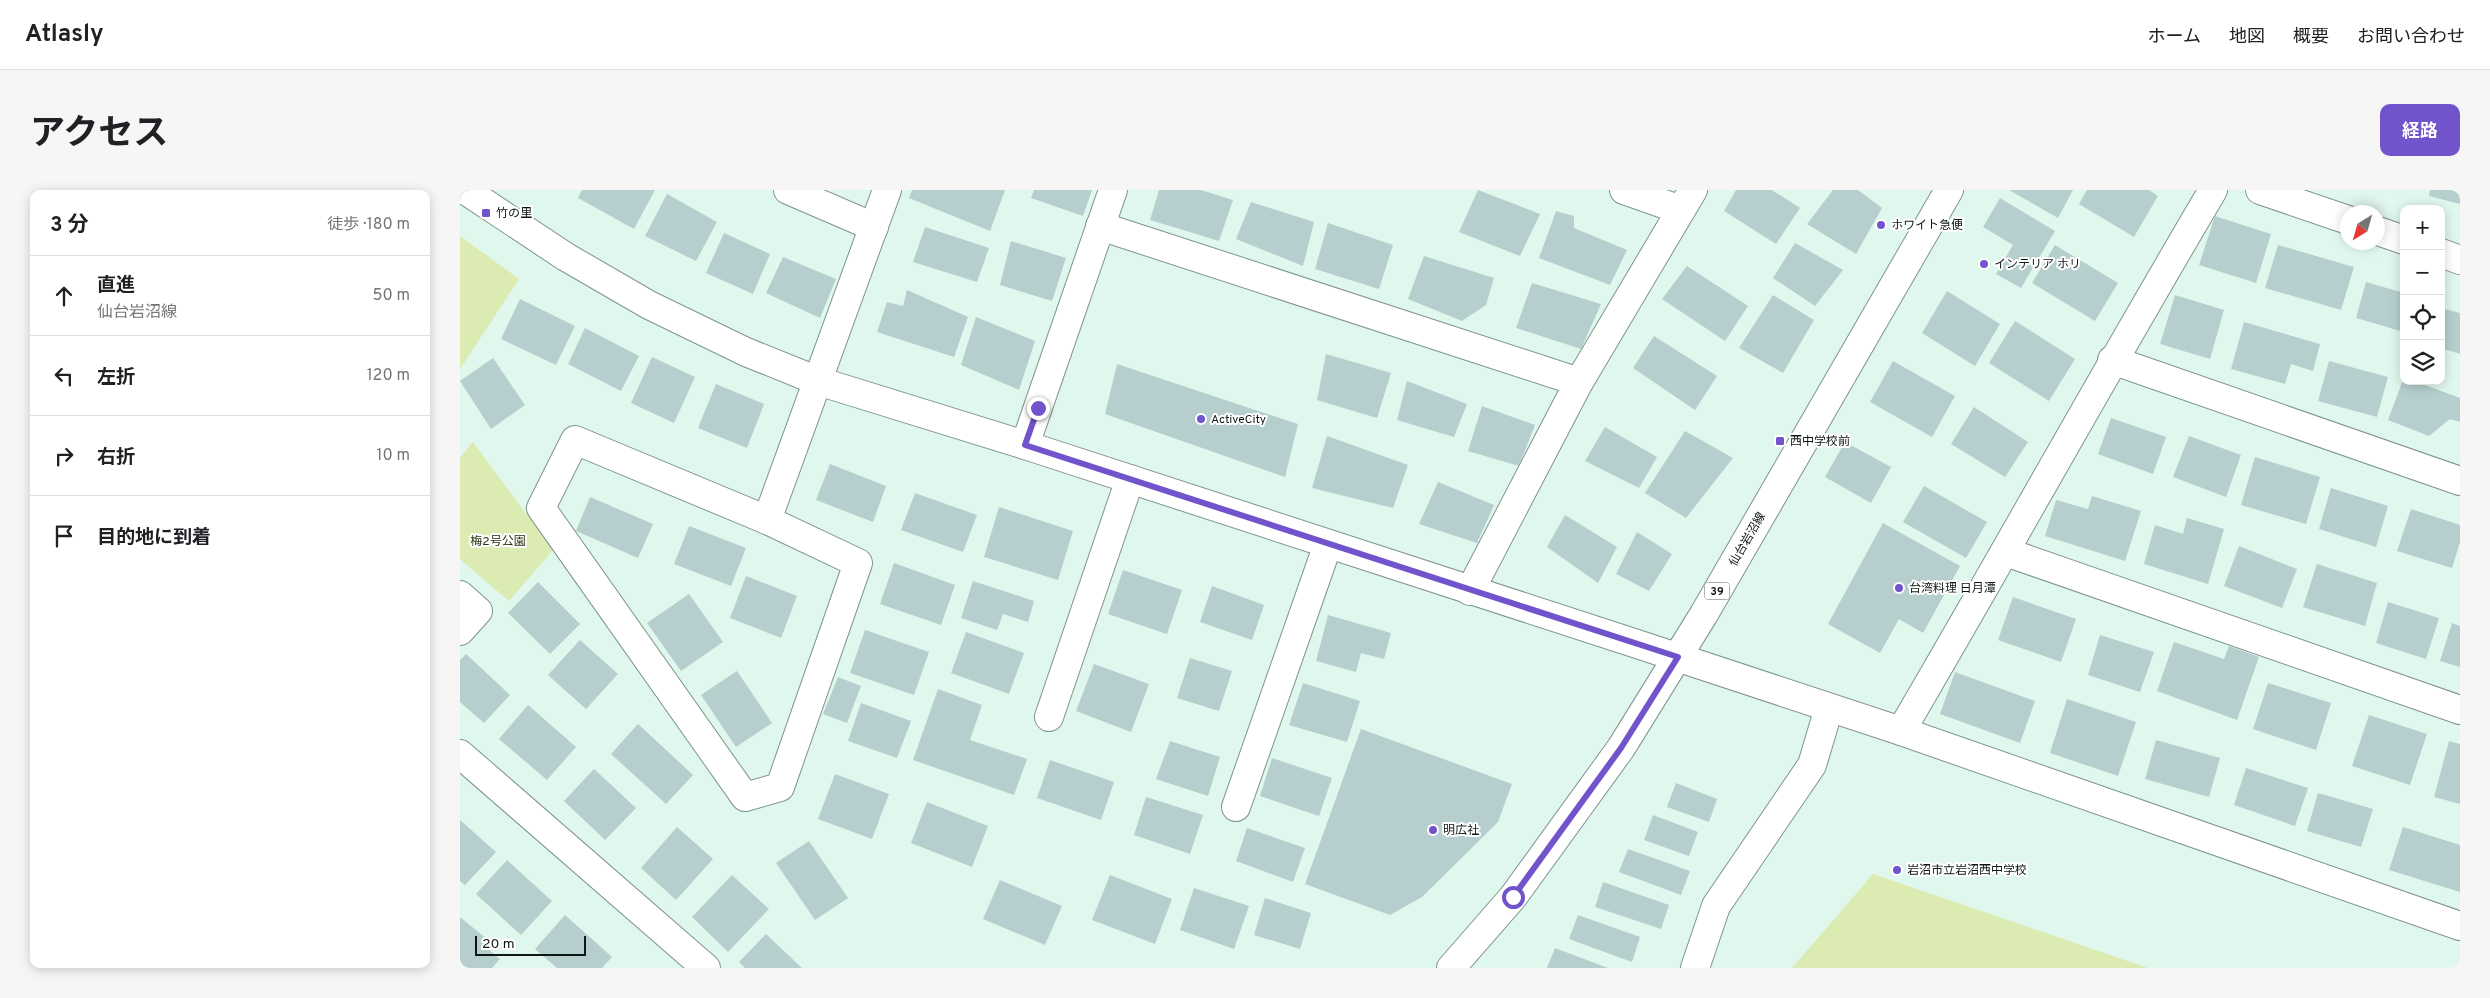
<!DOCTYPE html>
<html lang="ja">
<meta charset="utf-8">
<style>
:root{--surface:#fff;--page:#f6f6f6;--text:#202124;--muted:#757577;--line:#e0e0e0;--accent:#7153cc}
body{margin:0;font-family:Overpass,"Noto Sans JP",sans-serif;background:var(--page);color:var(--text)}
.controls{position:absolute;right:15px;top:15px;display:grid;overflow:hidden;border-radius:10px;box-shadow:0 2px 12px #0003}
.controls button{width:45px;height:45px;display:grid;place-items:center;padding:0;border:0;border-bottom:1px solid var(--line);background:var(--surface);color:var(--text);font:25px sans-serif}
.compass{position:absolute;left:1880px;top:15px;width:45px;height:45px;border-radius:50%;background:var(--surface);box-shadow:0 2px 12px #0003;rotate:217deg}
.scale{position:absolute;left:15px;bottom:12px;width:111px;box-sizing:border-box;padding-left:5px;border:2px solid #101815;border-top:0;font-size:14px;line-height:18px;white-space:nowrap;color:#101815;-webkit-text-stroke:4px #fff;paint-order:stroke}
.stop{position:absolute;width:15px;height:15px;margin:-11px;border:4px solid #7153cc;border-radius:50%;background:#fff}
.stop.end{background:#7153cc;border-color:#fff;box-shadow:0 1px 5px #0008}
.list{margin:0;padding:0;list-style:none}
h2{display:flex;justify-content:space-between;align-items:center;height:65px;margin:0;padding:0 20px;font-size:21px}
h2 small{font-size:16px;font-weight:400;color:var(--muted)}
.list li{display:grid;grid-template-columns:32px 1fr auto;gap:15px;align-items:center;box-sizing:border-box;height:80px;padding:0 20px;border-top:1px solid var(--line)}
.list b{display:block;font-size:19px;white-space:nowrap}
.list p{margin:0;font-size:16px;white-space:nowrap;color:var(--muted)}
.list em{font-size:16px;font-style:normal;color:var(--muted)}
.icon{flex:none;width:28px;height:28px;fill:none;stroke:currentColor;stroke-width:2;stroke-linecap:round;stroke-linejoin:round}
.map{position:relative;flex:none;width:2000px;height:778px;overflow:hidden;border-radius:10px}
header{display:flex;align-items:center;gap:30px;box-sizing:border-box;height:70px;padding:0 25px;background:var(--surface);border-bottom:1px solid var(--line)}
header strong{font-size:24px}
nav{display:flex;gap:28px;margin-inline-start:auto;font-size:18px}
.intro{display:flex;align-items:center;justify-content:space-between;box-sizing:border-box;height:120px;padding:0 30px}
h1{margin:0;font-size:35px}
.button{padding:12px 22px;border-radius:10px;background:var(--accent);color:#fff;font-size:18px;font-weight:700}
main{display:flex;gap:30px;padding:0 30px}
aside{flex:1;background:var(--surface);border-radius:10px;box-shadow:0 2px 12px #0003}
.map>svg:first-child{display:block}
</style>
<header>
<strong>Atlasly</strong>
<nav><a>ホーム</a><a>地図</a><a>概要</a><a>お問い合わせ</a></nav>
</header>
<div class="intro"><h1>アクセス</h1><a class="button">経路</a></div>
<main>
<aside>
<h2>3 分<small>徒歩 · 180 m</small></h2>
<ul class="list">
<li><svg class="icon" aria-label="ahead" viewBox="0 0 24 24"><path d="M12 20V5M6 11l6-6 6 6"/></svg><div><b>直進</b><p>仙台岩沼線</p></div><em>50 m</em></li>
<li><svg class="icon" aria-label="left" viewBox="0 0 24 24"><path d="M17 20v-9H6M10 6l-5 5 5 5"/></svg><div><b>左折</b></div><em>120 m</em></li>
<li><svg class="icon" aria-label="right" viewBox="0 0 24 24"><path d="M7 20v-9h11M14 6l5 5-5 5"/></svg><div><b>右折</b></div><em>10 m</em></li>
<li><svg class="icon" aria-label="arrive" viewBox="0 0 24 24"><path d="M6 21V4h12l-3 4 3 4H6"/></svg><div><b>目的地に到着</b></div></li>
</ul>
</aside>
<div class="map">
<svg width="2000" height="778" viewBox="0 0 2000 778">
<rect width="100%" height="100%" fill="#e0f7ed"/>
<!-- green -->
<g fill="#dcebb1">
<polygon points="0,46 59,89 0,179"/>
<polygon points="13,252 93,360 49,411 0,369 0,268"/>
<polygon points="1413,684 1688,778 1332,778"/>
</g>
<!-- building -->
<g fill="#b6cfce">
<polygon points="122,0 195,0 174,39 118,8"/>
<polygon points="452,0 545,0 530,41 449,8"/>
<polygon points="574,0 632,0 623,26 571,8"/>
<polygon points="699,0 741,0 773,10 759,51 690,30"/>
<polygon points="1018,0 1080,24 1060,66 999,42"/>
<polygon points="1276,0 1312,0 1340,18 1316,54 1264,21"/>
<polygon points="1373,0 1398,0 1422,18 1396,64 1347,34"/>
<polygon points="1549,0 1613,0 1598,28"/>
<polygon points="1627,0 1689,0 1698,6 1674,47 1619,14"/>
<polygon points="1970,0 2000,0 2000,14 1969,6"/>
<polygon points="207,4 257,32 236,71 185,46"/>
<polygon points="1540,8 1595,41 1561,98 1536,84 1553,55 1523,37"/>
<polygon points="791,12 854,32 843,76 776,49"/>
<polygon points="1096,21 1114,26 1114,38 1167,60 1150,95 1079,68"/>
<polygon points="1755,26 1811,44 1796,93 1739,75"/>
<polygon points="868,33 933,55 919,99 855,79"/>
<polygon points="465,37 529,58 517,92 453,72"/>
<polygon points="264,43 310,64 293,104 246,83"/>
<polygon points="551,51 606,68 592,111 540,95"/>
<polygon points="1335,53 1383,80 1355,116 1313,88"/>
<polygon points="1595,55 1658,93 1635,131 1572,93"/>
<polygon points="1818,55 1894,77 1881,120 1805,98"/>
<polygon points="964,66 1034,88 1026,115 1002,131 948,109"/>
<polygon points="323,67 376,89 360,128 306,103"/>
<polygon points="1227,76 1288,116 1265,151 1202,109"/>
<polygon points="1906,92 1944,103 1944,142 1896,128"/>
<polygon points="1072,93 1141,114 1121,159 1056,138"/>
<polygon points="447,100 508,127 494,167 417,142 427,112 443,116"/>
<polygon points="1487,101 1540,134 1515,176 1462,143"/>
<polygon points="1313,105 1354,130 1323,183 1279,158"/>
<polygon points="1715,105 1764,120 1750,169 1700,154"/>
<polygon points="60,109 115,136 96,175 41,149"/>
<polygon points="1981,118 2000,123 2000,164 1981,158"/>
<polygon points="516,127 575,151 559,200 501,175"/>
<polygon points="1555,131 1615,169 1589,211 1529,173"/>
<polygon points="1784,132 1860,154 1853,181 1831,174 1825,194 1771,179"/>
<polygon points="125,138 179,166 161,201 108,174"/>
<polygon points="1194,146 1257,186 1235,220 1173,178"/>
<polygon points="866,164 931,183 917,228 857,210"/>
<polygon points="192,167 235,187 214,233 171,213"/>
<polygon points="33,168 65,215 31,239 0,191"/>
<polygon points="1433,171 1495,206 1472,247 1410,212"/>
<polygon points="1869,171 1928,187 1917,227 1858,211"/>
<polygon points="657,174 838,234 825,287 645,224"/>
<polygon points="1944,187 1944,191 1954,191 2000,208 2000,232 1990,229 1969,246 1928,230"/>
<polygon points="947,191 1007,214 994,247 937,230"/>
<polygon points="256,194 304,214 287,258 238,238"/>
<polygon points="1022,216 1075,235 1059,276 1008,261"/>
<polygon points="1514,217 1568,252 1545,287 1491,254"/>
<polygon points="1651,228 1706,247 1693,284 1638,264"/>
<polygon points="1145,237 1197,267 1179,298 1125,271"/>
<polygon points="1225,241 1273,268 1226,328 1185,303"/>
<polygon points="867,246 948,275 933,318 852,298"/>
<polygon points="1729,246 1781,265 1766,307 1713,287"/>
<polygon points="1385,252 1431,277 1411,313 1365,287"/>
<polygon points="1795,267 1860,287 1846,334 1781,315"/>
<polygon points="370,274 426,296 413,332 356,310"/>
<polygon points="978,292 1034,315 1017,353 959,334"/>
<polygon points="1464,296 1527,332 1506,368 1443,332"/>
<polygon points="1871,298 1928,316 1916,357 1859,339"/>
<polygon points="455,303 517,325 503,362 441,340"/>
<polygon points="1632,306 1681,321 1665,371 1585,346 1596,310 1628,319"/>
<polygon points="130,307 193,334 178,368 116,341"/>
<polygon points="539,317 613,341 598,390 524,367"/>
<polygon points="1951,319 2000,335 2000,352 1992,378 1937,361"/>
<polygon points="1105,325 1157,357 1138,393 1087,357"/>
<polygon points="1727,328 1764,339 1748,394 1684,374 1695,335 1723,344"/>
<polygon points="1423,333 1500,376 1463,443 1439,429 1420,463 1368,434"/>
<polygon points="229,336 286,358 271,396 214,374"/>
<polygon points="1177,342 1212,364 1189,401 1156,384"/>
<polygon points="1779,356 1837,379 1822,418 1764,396"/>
<polygon points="434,373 495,395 481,435 420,414"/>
<polygon points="1857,374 1917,393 1905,436 1843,417"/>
<polygon points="663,380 722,400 707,444 648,424"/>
<polygon points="286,386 337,406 321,448 270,428"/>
<polygon points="513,391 574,411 568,432 543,424 537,440 501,428"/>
<polygon points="78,392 120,434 90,464 48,423"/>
<polygon points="752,396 804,415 792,450 740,432"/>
<polygon points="229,404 263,452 221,481 187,433"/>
<polygon points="1553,407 1616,429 1601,472 1538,450"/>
<polygon points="1928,412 1979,428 1966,469 1916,453"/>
<polygon points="868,425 931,443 924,469 901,463 896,482 856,471"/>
<polygon points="1992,433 2000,436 2000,477 1980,471"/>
<polygon points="405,440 469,462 454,505 390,483"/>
<polygon points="506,442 564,463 549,504 491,483"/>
<polygon points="1640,445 1694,462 1680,502 1628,485"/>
<polygon points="120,450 158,484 126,519 88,485"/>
<polygon points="1714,452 1764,469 1769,456 1799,467 1777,530 1697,501"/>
<polygon points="6,464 50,505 24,533 0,512 0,470"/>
<polygon points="730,468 772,481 759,521 717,508"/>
<polygon points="634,474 689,494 671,542 616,521"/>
<polygon points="277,481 312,533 276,557 241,505"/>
<polygon points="1495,482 1575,511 1560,553 1480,524"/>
<polygon points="378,487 401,496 387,533 363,524"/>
<polygon points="843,493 900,511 887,552 829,535"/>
<polygon points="1808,493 1871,513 1856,560 1793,539"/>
<polygon points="478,499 522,515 510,550 567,569 554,605 453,570"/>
<polygon points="1607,509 1676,532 1658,586 1590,563"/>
<polygon points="401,513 451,531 437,568 388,551"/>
<polygon points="68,515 116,557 87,590 39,549"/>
<polygon points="1909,525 1967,544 1950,595 1892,576"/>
<polygon points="178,534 233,585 206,614 151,564"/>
<polygon points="901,539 1052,594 1038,632 962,707 930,725 845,694"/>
<polygon points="1696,550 1760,568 1749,607 1685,589"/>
<polygon points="710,551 760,567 748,606 696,589"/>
<polygon points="1989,551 2000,554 2000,614 1974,607"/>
<polygon points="812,568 872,588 859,626 800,606"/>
<polygon points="590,570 654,592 641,630 577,608"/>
<polygon points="1786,578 1848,598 1835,636 1774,615"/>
<polygon points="134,579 176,618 145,650 104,611"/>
<polygon points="375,584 429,604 412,649 358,629"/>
<polygon points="1216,593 1257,609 1249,632 1207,617"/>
<polygon points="1858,603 1913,619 1901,657 1847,641"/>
<polygon points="686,607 743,625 730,664 674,645"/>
<polygon points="467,612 528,636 512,677 451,653"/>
<polygon points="1193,625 1238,642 1229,666 1184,650"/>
<polygon points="0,630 36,662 5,695 0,691"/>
<polygon points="217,637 253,669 216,710 181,678"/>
<polygon points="1943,637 2000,655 2000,702 1929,680"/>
<polygon points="787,638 845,658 833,692 776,671"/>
<polygon points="349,651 388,708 355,730 316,673"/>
<polygon points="1168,659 1230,681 1221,705 1159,682"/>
<polygon points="47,670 92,711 61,745 16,704"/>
<polygon points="272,685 309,719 268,762 232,727"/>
<polygon points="650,685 712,709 695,754 632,730"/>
<polygon points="540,690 602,716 585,755 523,729"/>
<polygon points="1143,692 1209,715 1201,739 1135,717"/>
<polygon points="734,698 789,716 774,759 720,740"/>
<polygon points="805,708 851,723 840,759 794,745"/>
<polygon points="105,725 152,767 142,778 97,778 75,759"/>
<polygon points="1118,725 1180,747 1172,772 1109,749"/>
<polygon points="0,727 33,754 28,759 40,769 32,778 0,778"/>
<polygon points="306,744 342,778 285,778 279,772"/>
<polygon points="1095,758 1148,778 1087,778"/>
</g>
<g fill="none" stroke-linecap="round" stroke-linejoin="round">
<!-- minor casing -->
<g stroke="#7f948c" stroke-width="30">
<g id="minor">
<polyline points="5,0 106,67 189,115 286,162 358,191 565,255 1174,453 1441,541 2000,736"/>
<polyline points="328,0 414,37"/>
<polyline points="1164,0 1221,20"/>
<polyline points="1800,0 1888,30"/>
<polyline points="640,36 1119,192"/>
<polyline points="1918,41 1944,50"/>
<polyline points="1981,63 2000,70"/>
<polyline points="1652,170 2000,291"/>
<polygon points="115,250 307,330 398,373 320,597 285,607 81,318"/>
<polyline points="565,255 653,0"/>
<polyline points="307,330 427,0"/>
<polyline points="1546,362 2000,520"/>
<polyline points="1010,401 1119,192 1233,0"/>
<polyline points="0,405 18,421 0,441"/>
<polyline points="589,527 670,289"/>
<path d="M1441,541C1546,362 1647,179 1753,0"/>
<polyline points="0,564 246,778"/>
<polyline points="776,617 868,354"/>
<polyline points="1235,778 1256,716 1352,575 1369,518"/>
</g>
</g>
<!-- major casing -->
<g stroke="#7f948c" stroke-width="30">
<polyline id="major" points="991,778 1053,707 1161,558 1244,424 1489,0"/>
</g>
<!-- minor -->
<use href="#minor" stroke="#fff" stroke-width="28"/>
<!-- major -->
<use href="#major" stroke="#fff" stroke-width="28"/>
</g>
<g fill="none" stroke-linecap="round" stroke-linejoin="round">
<!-- route -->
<polyline stroke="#7153cc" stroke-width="6" points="578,218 565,255 1218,467 1161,558 1053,707"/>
</g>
<!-- markers -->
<g fill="#7153cc" stroke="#fff" stroke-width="2">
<rect x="21" y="18" width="10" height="10" rx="2.5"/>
<circle cx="1421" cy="35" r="5"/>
<circle cx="1524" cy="74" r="5"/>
<circle cx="741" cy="229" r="5"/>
<rect x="1315" y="246" width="10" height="10" rx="2.5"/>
<circle cx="1439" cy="398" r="5"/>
<circle cx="973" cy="640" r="5"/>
<circle cx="1437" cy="680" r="5"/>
</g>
<g text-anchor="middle" stroke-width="4" stroke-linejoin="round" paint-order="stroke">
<!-- shield labels -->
<rect fill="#fff" stroke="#585d5b" stroke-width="1" x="1244.5" y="392.5" width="25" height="17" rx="4"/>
<g font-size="11" font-weight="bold" fill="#101815">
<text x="1257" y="405">39</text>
</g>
<!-- poi labels -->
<g font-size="12" fill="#101815" stroke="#fff" text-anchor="start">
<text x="36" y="27">竹の里</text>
<text x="1431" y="39">ホワイト急便</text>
<text x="1534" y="78">インテリア ホリ</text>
<text x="751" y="233">ActiveCity</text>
<text x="1330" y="255">西中学校前</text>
<text x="1449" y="402">台湾料理 日月潭</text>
<text x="983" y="644">明広社</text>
<text x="1447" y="684">岩沼市立岩沼西中学校</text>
</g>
<!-- street labels -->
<g font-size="12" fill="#101815" stroke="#fff">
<text transform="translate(1287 349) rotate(-60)" y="4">仙台岩沼線</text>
</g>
<!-- park labels -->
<g font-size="12" fill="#2a320f" stroke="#fff">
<text x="38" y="355">梅2号公園</text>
</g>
</g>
</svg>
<div class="controls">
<button>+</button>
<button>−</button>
<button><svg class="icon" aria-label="locate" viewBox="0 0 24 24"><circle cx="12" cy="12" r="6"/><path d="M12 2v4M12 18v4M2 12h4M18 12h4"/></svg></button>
<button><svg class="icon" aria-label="layers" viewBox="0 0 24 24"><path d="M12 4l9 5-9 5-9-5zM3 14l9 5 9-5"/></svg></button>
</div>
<svg class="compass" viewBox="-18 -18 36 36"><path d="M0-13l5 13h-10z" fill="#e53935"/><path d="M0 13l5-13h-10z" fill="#757577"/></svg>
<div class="scale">20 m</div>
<div class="stop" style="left:1053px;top:707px"></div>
<div class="stop end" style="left:578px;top:218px"></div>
</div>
</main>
